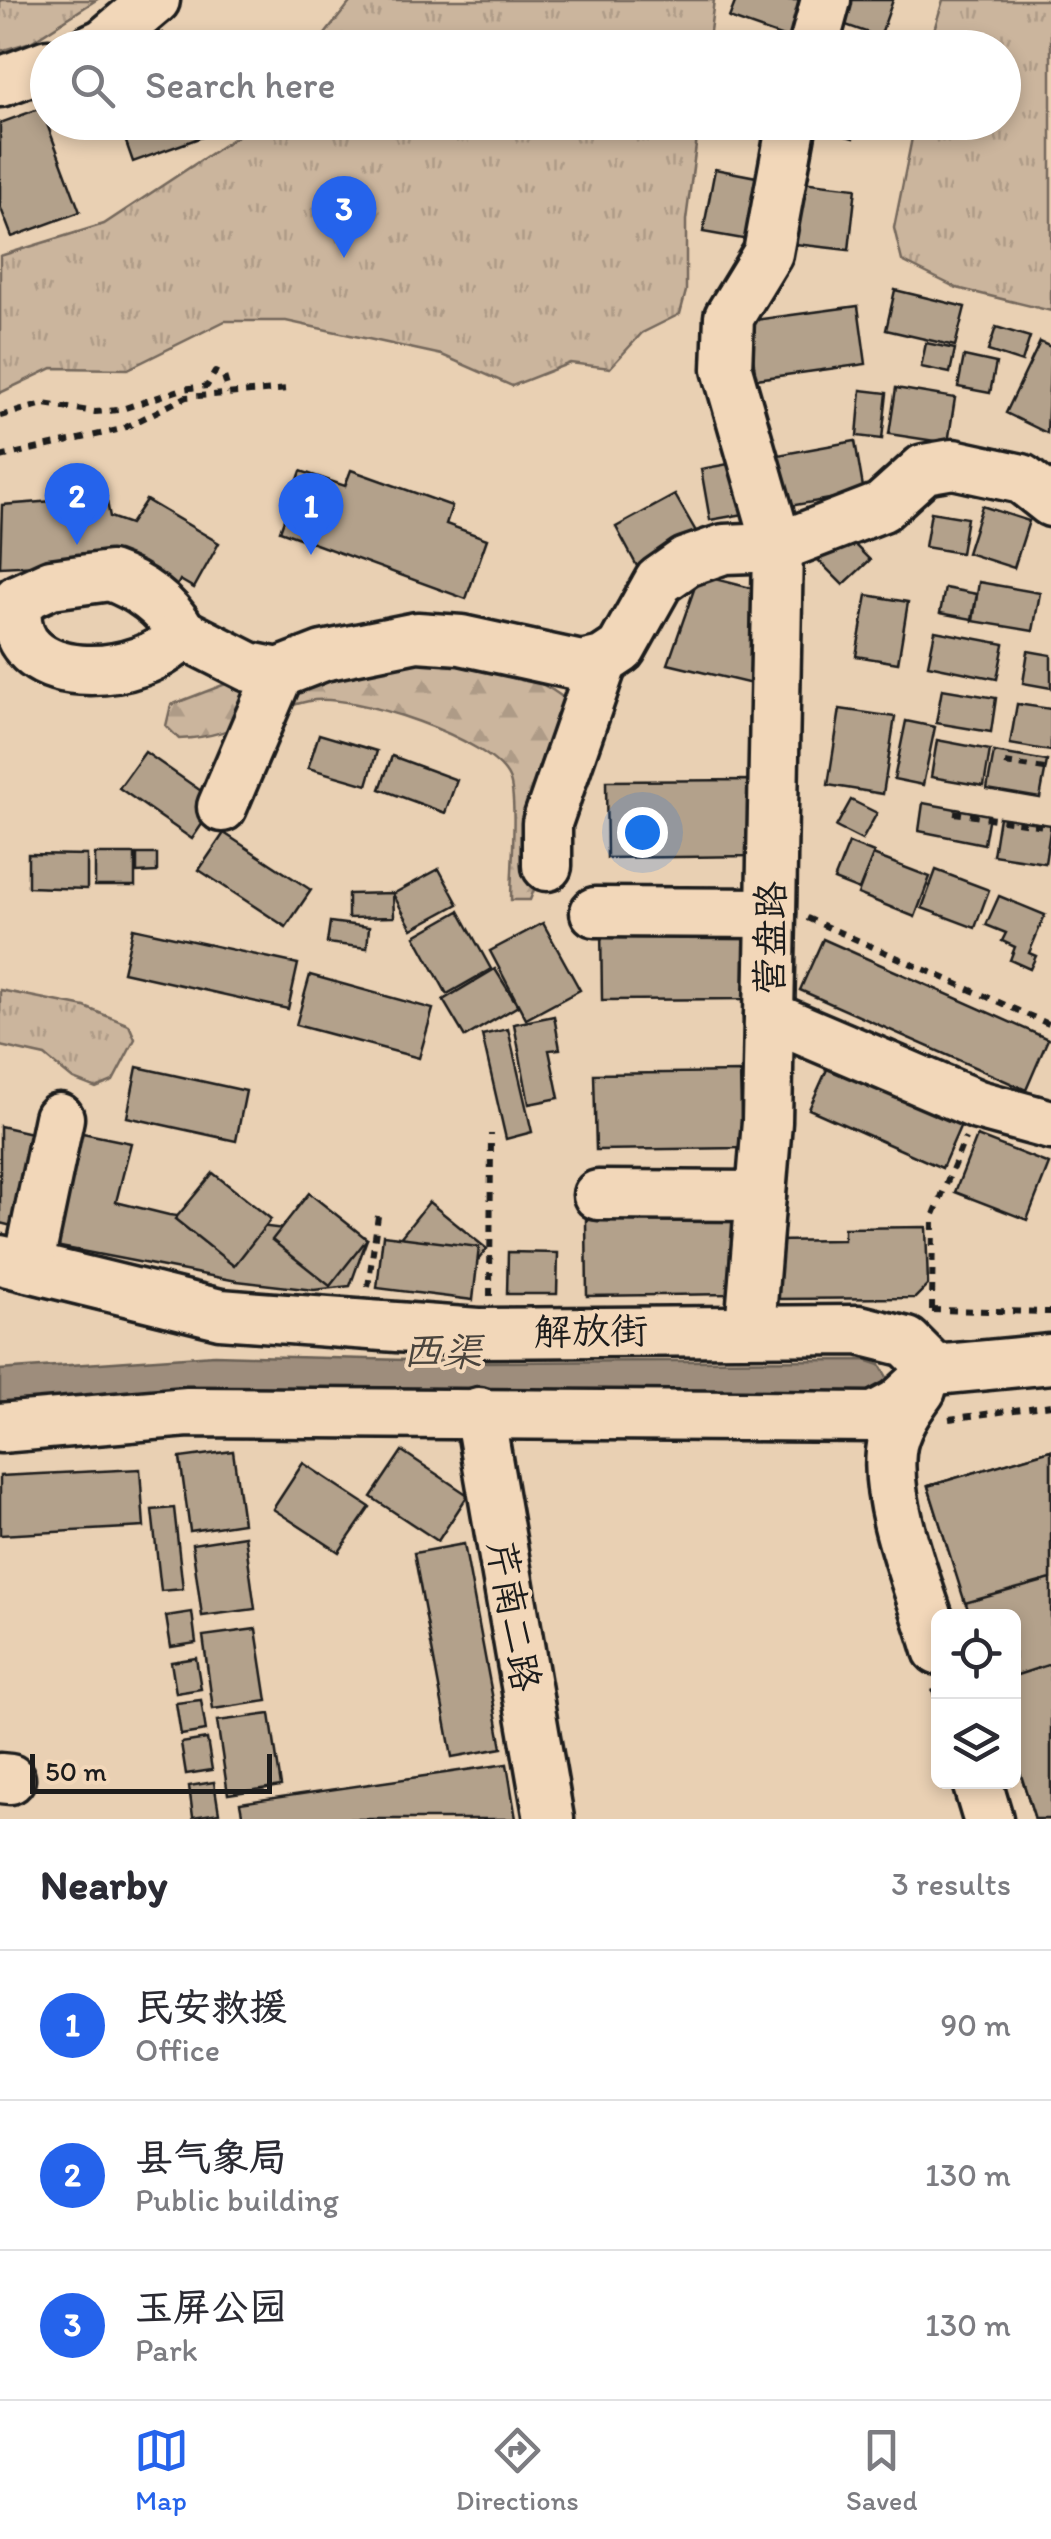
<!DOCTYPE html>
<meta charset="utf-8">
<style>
:root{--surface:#fff;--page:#f7f7f7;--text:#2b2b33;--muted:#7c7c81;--line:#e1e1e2;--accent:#2563eb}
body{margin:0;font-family:Itim,"LXGW WenKai TC",sans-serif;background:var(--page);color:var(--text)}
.controls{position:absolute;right:30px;bottom:30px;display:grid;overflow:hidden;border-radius:15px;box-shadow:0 5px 15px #0003}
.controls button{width:90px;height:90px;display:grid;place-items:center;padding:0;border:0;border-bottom:2px solid var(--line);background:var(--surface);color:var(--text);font:50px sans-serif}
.scale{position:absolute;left:30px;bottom:25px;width:242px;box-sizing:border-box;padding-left:10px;border:5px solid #1c1c1c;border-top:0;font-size:28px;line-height:35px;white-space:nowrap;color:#1c1c1c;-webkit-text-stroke:8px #f2d7b9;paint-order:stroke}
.you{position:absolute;left:642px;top:832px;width:35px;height:35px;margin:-25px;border:8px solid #fff;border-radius:50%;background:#1a73e8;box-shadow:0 0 0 15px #1a73e833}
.badge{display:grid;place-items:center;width:65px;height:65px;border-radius:50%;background:var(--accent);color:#fff;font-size:32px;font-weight:700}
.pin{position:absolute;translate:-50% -82px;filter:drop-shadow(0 2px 5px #0008)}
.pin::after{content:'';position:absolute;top:52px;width:35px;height:30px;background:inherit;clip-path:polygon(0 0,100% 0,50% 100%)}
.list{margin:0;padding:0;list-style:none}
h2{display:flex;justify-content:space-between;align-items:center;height:130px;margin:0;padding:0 40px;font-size:42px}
h2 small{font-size:32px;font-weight:400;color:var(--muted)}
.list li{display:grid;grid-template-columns:65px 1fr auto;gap:30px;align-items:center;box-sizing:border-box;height:150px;padding:0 40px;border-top:2px solid var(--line)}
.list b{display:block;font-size:38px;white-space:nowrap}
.list p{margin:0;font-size:32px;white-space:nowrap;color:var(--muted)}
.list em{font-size:32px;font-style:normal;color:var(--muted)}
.icon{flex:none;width:55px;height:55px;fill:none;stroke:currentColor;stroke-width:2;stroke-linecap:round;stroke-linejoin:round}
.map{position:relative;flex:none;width:1051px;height:1819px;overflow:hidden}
.search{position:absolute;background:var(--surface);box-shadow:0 5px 15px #0003;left:30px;right:30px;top:30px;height:110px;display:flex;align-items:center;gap:25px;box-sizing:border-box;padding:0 35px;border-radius:55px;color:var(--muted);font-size:38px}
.sheet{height:580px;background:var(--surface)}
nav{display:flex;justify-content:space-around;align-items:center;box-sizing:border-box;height:140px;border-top:2px solid var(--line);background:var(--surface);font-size:28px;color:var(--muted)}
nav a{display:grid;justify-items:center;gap:5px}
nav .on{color:var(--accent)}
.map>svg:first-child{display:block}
</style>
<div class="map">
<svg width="1051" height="1819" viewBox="0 0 1051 1819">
<defs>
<pattern id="forest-firs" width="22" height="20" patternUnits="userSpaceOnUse" patternTransform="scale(2.5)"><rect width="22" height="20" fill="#cbb59d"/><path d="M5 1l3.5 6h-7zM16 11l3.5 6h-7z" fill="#ae9b87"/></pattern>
<pattern id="park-tufts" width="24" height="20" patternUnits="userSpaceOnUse" patternTransform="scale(2.5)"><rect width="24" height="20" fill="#cbb59d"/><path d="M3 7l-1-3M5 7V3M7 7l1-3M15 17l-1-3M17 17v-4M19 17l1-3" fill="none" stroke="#ae9b87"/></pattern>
</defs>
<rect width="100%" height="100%" fill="#e9d0b3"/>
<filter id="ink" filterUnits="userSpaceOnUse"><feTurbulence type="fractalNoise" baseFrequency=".01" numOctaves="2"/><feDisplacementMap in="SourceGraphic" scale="20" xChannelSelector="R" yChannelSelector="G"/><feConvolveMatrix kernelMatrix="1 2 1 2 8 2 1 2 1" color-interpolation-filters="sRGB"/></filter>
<g filter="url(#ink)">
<!-- forest -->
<path fill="url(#forest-firs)" stroke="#74685c" stroke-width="2.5" d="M342,660C414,660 508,652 566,700L539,877L530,900H511C511,874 518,797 509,778C492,739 351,692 309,701C259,711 236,737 179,739L166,726L171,705L236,680Z"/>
<!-- park -->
<g fill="url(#park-tufts)" stroke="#74685c" stroke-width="2.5">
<polygon points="0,0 96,0 31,42 0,51"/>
<polygon points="352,0 714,0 708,47 315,47"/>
<polygon points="943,0 1051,0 1051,311 957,288 902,261 894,228 915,123 1004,122 1004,48 929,47"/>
<polygon points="257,123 699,123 686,220 686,291 680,314 642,333 610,368 570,363 512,386 442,355 286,321 225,321 128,369 52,368 0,393 0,256 104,224"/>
<polygon points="0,990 85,1007 129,1025 135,1039 113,1081 96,1088 73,1079 45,1056 0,1046"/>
</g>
<!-- water -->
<polygon fill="#9e8d7b" stroke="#6a6055" stroke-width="2.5" points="214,1355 482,1362 865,1360 880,1365 888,1379 876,1393 864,1394 461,1390 0,1404 0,1370"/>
<!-- building -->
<g fill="#b3a18b" stroke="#1c1c1c" stroke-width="2.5">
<polygon points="736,0 803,0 789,39 729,18"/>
<polygon points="826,0 893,0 880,37 820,16"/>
<polygon points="163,33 169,48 124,48"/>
<polygon points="41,108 80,212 12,237 0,206 0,123"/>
<polygon points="119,122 196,122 202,137 133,162"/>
<polygon points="798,122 857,122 853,138"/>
<polygon points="715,169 777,181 766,243 703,232"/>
<polygon points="792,181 856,188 849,250 786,243"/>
<polygon points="895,290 965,307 955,346 886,330"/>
<polygon points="858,306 866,364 756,379 748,321"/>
<polygon points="996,327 1030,337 1022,362 988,351"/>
<polygon points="1040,342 1051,347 1047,433 1006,413"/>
<polygon points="926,343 955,349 950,373 921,367"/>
<polygon points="964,356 996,363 990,393 958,387"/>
<polygon points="896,388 955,398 948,443 889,434"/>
<polygon points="861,390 887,393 882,439 857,436"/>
<polygon points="855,441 864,493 710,520 701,469"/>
<polygon points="351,470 452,506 446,524 487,539 466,599 280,531 301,471 345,486"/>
<polygon points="675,495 698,535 638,568 616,527"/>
<polygon points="106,497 110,517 130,524 146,500 219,543 194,588 180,580 175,590 58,564 0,567 2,505"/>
<polygon points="982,506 1029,521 1014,568 967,553"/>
<polygon points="931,512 967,518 961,553 925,547"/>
<polygon points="843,533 870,560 843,585 817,559"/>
<polygon points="699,575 767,592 756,685 668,664"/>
<polygon points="979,582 1040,593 1033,631 973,621"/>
<polygon points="945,588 977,594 972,619 940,613"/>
<polygon points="867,595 908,602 898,663 856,656"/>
<polygon points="935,631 1004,644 997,679 928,665"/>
<polygon points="1028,651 1051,655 1051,688 1023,683"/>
<polygon points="942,689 996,698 991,732 936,723"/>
<polygon points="1017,704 1051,709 1051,751 1010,744"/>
<polygon points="840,709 895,717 883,794 828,785"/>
<polygon points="906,721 935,727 923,785 894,779"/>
<polygon points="319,734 377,751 367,785 308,768"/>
<polygon points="937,740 990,750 984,786 931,777"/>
<polygon points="145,752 217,802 192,839 119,788"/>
<polygon points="994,752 1047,761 1040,798 987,789"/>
<polygon points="392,756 457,780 445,813 380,789"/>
<polygon points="752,780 753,856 607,858 606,781"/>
<polygon points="851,800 877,813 862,840 836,827"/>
<polygon points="923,803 989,815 984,844 919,831"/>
<polygon points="999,817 1051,825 1045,863 993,855"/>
<polygon points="224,833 311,890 286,927 199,870"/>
<polygon points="849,843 874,853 859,890 834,880"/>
<polygon points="28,854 87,855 87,889 28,887"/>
<rect x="95" y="854" width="40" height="32"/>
<polygon points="137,854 157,854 157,872 137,873"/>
<polygon points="873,855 930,877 915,917 858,894"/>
<polygon points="439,869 458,904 412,929 393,894"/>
<polygon points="936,870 989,890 975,928 922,908"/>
<polygon points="393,893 394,917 348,918 348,894"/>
<polygon points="999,896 1045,915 1029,953 1036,956 1030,969 1010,960 1015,947 1002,941 1006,933 986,925"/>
<polygon points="459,911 491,969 447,994 415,936"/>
<polygon points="330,922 369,927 367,948 327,943"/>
<polygon points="543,923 580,990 526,1019 490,951"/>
<polygon points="747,923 748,999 602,1000 601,924"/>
<polygon points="133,928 298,964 288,1009 123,972"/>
<polygon points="823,939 1048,1039 1026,1090 800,990"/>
<polygon points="495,969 518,1006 465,1037 443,1000"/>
<polygon points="310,975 433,1009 419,1058 296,1025"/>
<polygon points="554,1016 560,1049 549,1050 559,1098 529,1104 514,1024"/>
<polygon points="508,1029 532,1132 506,1139 482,1035"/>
<polygon points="834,1054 966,1113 942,1168 809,1109"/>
<polygon points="137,1067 246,1091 236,1141 127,1117"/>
<polygon points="740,1072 742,1148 596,1150 594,1074"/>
<polygon points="0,1126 49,1137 28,1230 0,1223"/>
<polygon points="68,1130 131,1143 116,1202 169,1215 367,1239 350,1286 314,1290 237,1281 50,1245"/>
<polygon points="977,1136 1049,1164 1027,1220 955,1192"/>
<polygon points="213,1173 271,1219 234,1266 175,1219"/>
<polygon points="309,1193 367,1239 330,1286 272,1240"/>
<polygon points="429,1202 487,1249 450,1295 391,1249"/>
<polygon points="732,1218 733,1294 587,1296 586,1220"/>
<polygon points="926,1227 928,1285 915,1298 771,1299 770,1241 844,1240 844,1228"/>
<polygon points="383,1235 479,1247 473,1300 377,1288"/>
<polygon points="508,1252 558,1253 557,1294 507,1294"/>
<polygon points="1051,1450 1051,1819 1035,1819 1014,1753 1014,1616 970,1616 928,1486"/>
<polygon points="1051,1450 1051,1579 965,1603 928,1486"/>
<polygon points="233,1451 243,1523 190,1531 180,1458"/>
<polygon points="402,1451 468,1495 438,1541 371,1497"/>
<polygon points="303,1463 370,1507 339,1552 273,1509"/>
<polygon points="140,1469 144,1527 0,1535 0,1476"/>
<polygon points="174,1508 183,1589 161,1591 152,1510"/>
<polygon points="245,1536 255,1609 202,1616 192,1544"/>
<polygon points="464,1544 502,1748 452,1757 414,1553"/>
<polygon points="192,1612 196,1643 171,1647 166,1616"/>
<polygon points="256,1629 267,1701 213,1709 203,1636"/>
<polygon points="196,1658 201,1689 176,1693 171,1662"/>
<polygon points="1051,1664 1051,1819 1035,1819 1014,1753 1014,1676"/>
<polygon points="201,1700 206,1731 181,1735 176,1703"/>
<polygon points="270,1714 281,1786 228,1794 217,1721"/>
<polygon points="207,1739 212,1770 186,1774 181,1743"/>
<polygon points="507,1764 516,1819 243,1819 240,1803"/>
<polygon points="214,1782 219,1813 193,1817 189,1786"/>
</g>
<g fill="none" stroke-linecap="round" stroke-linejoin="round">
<!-- minor casing -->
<g stroke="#1c1c1c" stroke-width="55">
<g id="minor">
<polyline points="93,48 104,43 155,0"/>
<polyline points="813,48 826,0"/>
<polyline points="0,82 48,64"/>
<path d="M110,576C139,586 167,606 182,633C148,682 0,693 18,599L51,584Z"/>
<polyline points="182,633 249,667 279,673 323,656 417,637 461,640 581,666 603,661 621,649 659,581 686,562 724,549 778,547 882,507 924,469 953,464 1022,479 1051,502"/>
<polyline points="222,807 279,673"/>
<polyline points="547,866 547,823 603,661"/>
<polyline points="595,912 771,913"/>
<polyline points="769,1016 978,1105 1051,1125"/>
<polyline points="598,1195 761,1196"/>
<polyline points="0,1260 220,1314 478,1333 859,1330 907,1342 935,1370"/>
<polyline points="28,1267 59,1118"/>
<polyline points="750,1328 767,1122 778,547 727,369 729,317 768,253 792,122"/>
<path d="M921,1390C908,1408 893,1429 891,1452C885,1510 922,1593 938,1650"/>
<polyline points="479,1412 549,1819"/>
<polyline points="0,1428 188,1412 874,1417 898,1404 935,1370 1051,1359"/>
<polyline points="0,1778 10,1779"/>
<polyline points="977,1782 988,1819"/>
</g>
</g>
<!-- path -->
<g stroke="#1c1c1c" stroke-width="6" stroke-dasharray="8 8" stroke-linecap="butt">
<polyline points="0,416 44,404 95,412 119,410 183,389 207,386 215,372 224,376 229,393"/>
<polyline points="0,457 122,429 186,397 289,389"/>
<polyline points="1005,763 1051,770"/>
<polyline points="954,813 1051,827"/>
<polyline points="807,918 1051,1025"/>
<polyline points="368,1287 378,1216"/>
<polyline points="490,1296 491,1134"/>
<polyline points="932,1310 1051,1312"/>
<polyline points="932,1310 933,1217 965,1138"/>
<polyline points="949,1419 1051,1405"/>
<polyline points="934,1689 938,1704"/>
</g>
<!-- minor -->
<use href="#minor" stroke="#f2d7b9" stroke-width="48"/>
</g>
</g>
<g text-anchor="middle" stroke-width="8" stroke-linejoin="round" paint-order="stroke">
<!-- street labels -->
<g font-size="38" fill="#1c1c1c" stroke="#f2d7b9">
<text transform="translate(770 938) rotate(-89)" y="13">营盘路</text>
<text transform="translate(591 1331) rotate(-1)" y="13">解放街</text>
<text transform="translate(514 1616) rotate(80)" y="13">芹南二路</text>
</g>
<!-- water labels -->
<g font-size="40" font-style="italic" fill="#4a443d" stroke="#f2d7b9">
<text transform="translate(442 1351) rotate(1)" y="14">西渠</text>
</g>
</g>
</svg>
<div class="controls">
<button><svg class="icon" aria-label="locate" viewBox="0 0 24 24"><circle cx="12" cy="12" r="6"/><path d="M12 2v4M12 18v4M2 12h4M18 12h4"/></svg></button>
<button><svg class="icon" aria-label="layers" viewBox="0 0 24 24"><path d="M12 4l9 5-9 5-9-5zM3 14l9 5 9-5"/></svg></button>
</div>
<div class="scale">50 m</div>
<div class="you"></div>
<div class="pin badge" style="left:311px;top:555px">1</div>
<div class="pin badge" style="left:77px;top:545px">2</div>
<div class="pin badge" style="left:344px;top:258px">3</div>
<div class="search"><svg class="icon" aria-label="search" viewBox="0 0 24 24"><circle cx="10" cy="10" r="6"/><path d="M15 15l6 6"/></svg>Search here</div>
</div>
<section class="sheet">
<h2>Nearby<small>3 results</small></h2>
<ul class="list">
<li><span class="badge">1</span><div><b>民安救援</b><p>Office</p></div><em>90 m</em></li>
<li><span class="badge">2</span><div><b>县气象局</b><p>Public building</p></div><em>130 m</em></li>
<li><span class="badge">3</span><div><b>玉屏公园</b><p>Park</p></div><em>130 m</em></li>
</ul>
</section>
<nav>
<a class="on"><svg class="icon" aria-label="map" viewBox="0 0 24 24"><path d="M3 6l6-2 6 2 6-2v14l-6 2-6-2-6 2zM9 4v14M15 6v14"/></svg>Map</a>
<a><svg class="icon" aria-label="directions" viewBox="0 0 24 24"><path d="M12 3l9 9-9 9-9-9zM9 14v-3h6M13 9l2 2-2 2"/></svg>Directions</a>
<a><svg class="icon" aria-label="saved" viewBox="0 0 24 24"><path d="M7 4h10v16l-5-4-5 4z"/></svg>Saved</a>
</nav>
